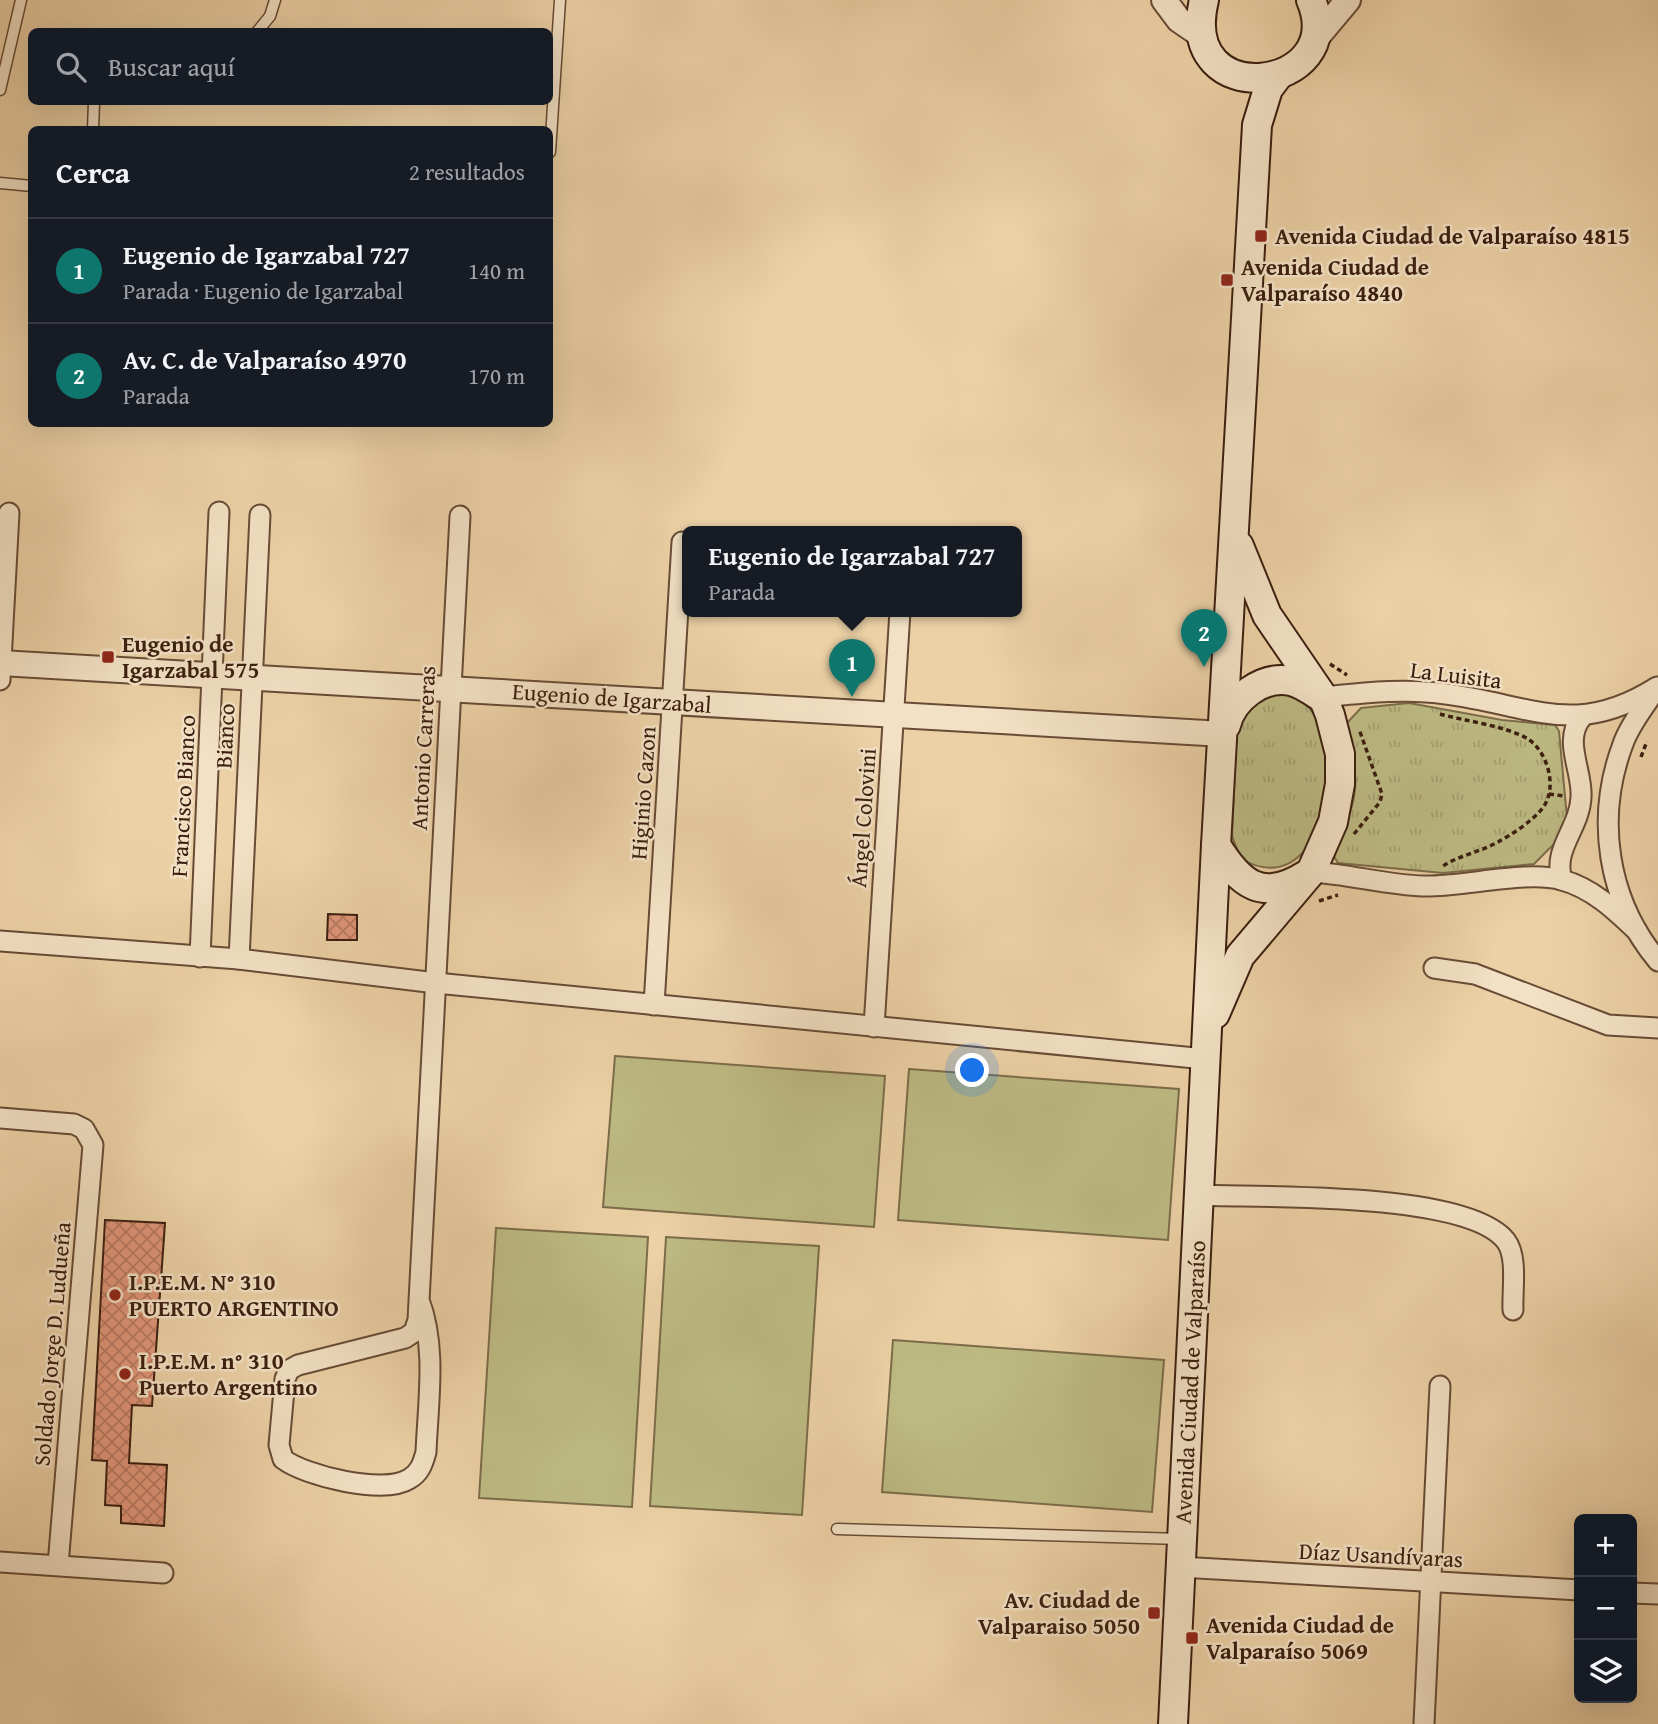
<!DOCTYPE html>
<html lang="es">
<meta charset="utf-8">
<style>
:root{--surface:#171b24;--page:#242831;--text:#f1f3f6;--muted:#9ea1a6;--line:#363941;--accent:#0f766e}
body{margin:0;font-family:"Gentium Book Plus",serif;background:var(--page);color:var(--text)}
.controls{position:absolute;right:21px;bottom:21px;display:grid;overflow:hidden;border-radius:10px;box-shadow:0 7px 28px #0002}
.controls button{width:63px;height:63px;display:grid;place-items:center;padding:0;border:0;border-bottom:2px solid var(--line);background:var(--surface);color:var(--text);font:35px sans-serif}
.you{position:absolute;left:973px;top:1071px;width:24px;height:24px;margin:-18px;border:5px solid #fff;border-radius:50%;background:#1a73e8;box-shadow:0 0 0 10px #1a73e833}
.badge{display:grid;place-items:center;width:46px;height:46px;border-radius:50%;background:var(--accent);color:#fff;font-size:23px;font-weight:700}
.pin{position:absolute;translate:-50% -58px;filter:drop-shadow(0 2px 4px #0008)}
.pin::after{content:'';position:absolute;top:37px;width:24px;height:21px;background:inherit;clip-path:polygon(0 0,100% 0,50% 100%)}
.popup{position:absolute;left:682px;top:526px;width:340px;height:91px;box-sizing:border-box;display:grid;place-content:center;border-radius:10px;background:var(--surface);filter:drop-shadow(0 2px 5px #0005);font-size:23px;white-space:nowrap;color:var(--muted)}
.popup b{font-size:26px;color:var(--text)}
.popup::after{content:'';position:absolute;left:50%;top:100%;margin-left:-14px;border:14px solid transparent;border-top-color:var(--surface)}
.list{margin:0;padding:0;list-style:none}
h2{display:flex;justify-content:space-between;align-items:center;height:91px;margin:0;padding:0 28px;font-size:30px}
h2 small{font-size:23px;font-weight:400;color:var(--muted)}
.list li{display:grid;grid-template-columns:46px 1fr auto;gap:21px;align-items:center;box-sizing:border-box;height:105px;padding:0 28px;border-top:2px solid var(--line)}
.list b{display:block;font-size:26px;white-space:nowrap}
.list p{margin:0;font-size:23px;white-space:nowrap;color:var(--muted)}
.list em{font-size:23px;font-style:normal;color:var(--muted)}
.icon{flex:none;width:38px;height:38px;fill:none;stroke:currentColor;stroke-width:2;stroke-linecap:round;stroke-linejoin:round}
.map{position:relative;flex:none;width:1658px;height:1724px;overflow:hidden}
.search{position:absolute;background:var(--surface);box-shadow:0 7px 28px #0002;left:28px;top:28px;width:525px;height:77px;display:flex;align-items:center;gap:18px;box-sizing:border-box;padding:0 24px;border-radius:10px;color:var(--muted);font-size:26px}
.panel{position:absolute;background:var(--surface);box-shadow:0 7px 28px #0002;left:28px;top:126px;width:525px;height:301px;border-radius:10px}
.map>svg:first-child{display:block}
</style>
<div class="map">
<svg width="1658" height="1724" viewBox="0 0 1658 1724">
<defs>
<pattern id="park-tufts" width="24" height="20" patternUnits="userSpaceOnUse" patternTransform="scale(1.75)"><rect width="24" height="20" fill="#bdba83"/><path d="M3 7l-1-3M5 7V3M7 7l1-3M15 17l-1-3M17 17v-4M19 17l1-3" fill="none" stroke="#a39f70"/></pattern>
<pattern id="building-cross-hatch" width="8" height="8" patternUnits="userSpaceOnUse" patternTransform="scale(1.75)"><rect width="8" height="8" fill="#e09578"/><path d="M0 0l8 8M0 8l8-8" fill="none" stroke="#b77961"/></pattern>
</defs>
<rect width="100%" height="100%" fill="#ecd1a6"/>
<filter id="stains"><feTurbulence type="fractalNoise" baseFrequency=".00286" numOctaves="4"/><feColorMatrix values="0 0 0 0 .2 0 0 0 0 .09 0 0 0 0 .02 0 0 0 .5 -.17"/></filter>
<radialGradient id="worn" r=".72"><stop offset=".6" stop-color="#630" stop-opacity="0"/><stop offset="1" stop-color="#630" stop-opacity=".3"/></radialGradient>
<!-- park -->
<g fill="url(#park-tufts)" stroke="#7c6c49" stroke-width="2">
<path d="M1285,693C1300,698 1313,709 1320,724C1344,774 1318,902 1241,859L1232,836L1237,726L1260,696Z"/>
<path d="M1409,703L1502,720L1555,725L1559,731L1567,818L1557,841L1534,864L1443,873L1338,863L1333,855C1359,794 1361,789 1346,724L1361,708Z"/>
</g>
<!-- pitch -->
<g fill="#bdba83" stroke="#7c6c49" stroke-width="2">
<polygon points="615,1056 885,1076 874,1227 603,1207"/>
<polygon points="909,1069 1179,1089 1168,1240 898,1220"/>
<polygon points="496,1228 648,1237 632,1507 479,1498"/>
<polygon points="666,1237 819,1246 802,1515 650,1506"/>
<polygon points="893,1340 1164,1360 1152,1512 882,1492"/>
</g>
<!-- building -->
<g fill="url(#building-cross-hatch)" stroke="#3b1e0f" stroke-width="2">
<polygon points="328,914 357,915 357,940 327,940"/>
<polygon points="105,1220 165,1223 152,1406 132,1405 129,1463 167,1465 164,1526 121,1523 121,1506 105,1505 107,1461 92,1460"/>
</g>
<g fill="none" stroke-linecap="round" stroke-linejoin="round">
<!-- service casing -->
<g stroke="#674b35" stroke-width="13">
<g id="service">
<polyline points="257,32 270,16 275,0"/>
<polyline points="0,90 21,0"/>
<polyline points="93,130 94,102"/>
<polyline points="550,152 560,0"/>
<polyline points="0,183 32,186"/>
<polyline points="837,1529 1181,1539"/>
</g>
</g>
<!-- minor casing -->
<g stroke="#674b35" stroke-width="23">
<g id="minor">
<polyline points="0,680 9,513"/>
<path d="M1653,693C1643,709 1629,726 1623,744C1595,818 1607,900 1658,961"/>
<path d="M1323,697C1363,693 1405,688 1446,694C1532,705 1575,739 1657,687"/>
<path d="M1311,872C1349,874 1386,885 1423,886C1464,887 1527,870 1562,880C1592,888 1615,910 1637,931"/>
<path d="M1562,880C1552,849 1580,828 1581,797C1583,771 1562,740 1582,717"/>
<polyline points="0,941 239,959 436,983 1205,1059"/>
<polyline points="200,957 219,512"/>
<polyline points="239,959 260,515"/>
<polyline points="1434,968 1475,974 1608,1025 1658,1028"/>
<polyline points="654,1005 682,542"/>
<polyline points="874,1027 900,611"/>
<polyline points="0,1118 74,1124 84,1129 93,1145 58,1565"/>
<path d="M1199,1195C1263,1198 1467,1191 1506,1241C1518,1257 1512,1290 1513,1310"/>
<path d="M419,1300C437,1347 428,1402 426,1452C423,1463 420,1473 409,1479C384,1495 305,1476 283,1459L279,1445L285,1379L289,1370L298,1365L405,1338L414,1332L418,1320L460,516"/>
<polyline points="0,1562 163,1573"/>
<polyline points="1180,1567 1579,1590"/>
<polyline points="1632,1593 1658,1594"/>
<polyline points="1424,1724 1440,1386"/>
</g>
</g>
<!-- tertiary casing -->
<g stroke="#674b35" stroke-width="28">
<g id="tertiary">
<polyline points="1164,0 1179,20 1201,35"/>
<polyline points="1312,43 1348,0"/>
<polyline points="0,663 1223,734"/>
</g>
</g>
<!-- secondary casing -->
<g stroke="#3b1e0f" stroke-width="32">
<g id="secondary">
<path d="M1204,0C1176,115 1350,92 1311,0"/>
<path d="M1226,725C1232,699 1262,675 1291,681C1301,683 1312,691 1321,697"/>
<path d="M1216,845C1240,884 1262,903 1306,875"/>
<polyline points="1215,1014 1240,956 1311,872 1333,822 1340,784 1340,754 1330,715 1323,697 1267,615 1239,546"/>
<polyline points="1173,1724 1216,845 1257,125 1268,89 1277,77"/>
</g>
</g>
<!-- path -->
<g stroke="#3b1e0f" stroke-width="3.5" stroke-dasharray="5 3.5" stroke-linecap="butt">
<polyline points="1330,664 1347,675"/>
<path d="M1440,714C1464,721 1507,726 1528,739C1548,752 1559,790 1541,810C1531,822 1511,835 1498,842C1480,852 1460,855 1443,866"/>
<polyline points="1641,757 1647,741"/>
<polyline points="1549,794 1564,796"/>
<polyline points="1354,834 1380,802 1382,794 1359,729"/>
<polyline points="1319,901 1338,895"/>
</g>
<!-- service -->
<use href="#service" stroke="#f3e1c5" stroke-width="10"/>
<!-- minor -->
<use href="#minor" stroke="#f3e1c5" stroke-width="19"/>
<!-- tertiary -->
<use href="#tertiary" stroke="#f3e1c5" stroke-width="24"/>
<!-- secondary -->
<use href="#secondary" stroke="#f3e1c5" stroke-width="28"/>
</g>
<!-- markers -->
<g fill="#8f2418" stroke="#f3e1c5" stroke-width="2.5">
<rect x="1254" y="229" width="14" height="14" rx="3.5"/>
<rect x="1220" y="273" width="14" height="14" rx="3.5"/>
<rect x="101" y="650" width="14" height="14" rx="3.5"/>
<circle cx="115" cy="1295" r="7"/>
<circle cx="125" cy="1374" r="7"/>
<rect x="1147" y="1606" width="14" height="14" rx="3.5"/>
<rect x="1185" y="1631" width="14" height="14" rx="3.5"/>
</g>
<g text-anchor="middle" stroke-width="5" stroke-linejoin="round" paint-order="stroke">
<!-- poi labels -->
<g font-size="23" font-weight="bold" fill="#3b1e0f" stroke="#f3e1c5" text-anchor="start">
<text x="1275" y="244">Avenida Ciudad de Valparaíso 4815</text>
<text x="1241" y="275">Avenida Ciudad de<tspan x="1241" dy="26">Valparaíso 4840</tspan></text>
<text x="122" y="652">Eugenio de<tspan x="122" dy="26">Igarzabal 575</tspan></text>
<text x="129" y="1290">I.P.E.M. N° 310<tspan x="129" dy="26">PUERTO ARGENTINO</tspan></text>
<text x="139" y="1369">I.P.E.M. n° 310<tspan x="139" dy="26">Puerto Argentino</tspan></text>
<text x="1140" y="1608" text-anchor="end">Av. Ciudad de<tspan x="1140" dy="26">Valparaiso 5050</tspan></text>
<text x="1206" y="1633">Avenida Ciudad de<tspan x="1206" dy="26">Valparaíso 5069</tspan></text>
</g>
<!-- street labels -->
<g font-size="23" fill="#3b1e0f" stroke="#f3e1c5">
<text transform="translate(1456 675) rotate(7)" y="8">La Luisita</text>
<text transform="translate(612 698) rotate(4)" y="8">Eugenio de Igarzabal</text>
<text transform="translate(225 736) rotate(-87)" y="8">Bianco</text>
<text transform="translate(423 748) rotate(-87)" y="8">Antonio Carreras</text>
<text transform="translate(643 793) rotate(-86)" y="8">Higinio Cazon</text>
<text transform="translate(183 796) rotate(-87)" y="8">Francisco Bianco</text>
<text transform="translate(863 818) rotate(-86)" y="8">Ángel Colovini</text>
<text transform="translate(52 1344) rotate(-85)" y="8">Soldado Jorge D. Ludueña</text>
<text transform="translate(1190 1382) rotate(-87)" y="8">Avenida Ciudad de Valparaíso</text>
<text transform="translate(1381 1555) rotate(3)" y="8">Díaz Usandívaras</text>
</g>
</g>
<rect width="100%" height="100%" filter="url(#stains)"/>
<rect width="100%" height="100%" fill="url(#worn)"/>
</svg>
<div class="controls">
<button>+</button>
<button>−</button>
<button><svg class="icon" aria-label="layers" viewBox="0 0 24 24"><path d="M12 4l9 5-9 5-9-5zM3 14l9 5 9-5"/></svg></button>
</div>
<div class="you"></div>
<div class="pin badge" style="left:852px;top:697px">1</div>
<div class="popup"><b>Eugenio de Igarzabal 727</b>Parada</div>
<div class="pin badge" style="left:1204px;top:667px">2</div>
<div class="search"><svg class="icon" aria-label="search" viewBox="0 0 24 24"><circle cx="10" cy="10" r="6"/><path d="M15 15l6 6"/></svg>Buscar aquí</div>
<section class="panel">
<h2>Cerca<small>2 resultados</small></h2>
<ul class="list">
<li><span class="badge">1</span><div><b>Eugenio de Igarzabal 727</b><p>Parada · Eugenio de Igarzabal</p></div><em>140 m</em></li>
<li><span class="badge">2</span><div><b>Av. C. de Valparaíso 4970</b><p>Parada</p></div><em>170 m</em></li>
</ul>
</section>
</div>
